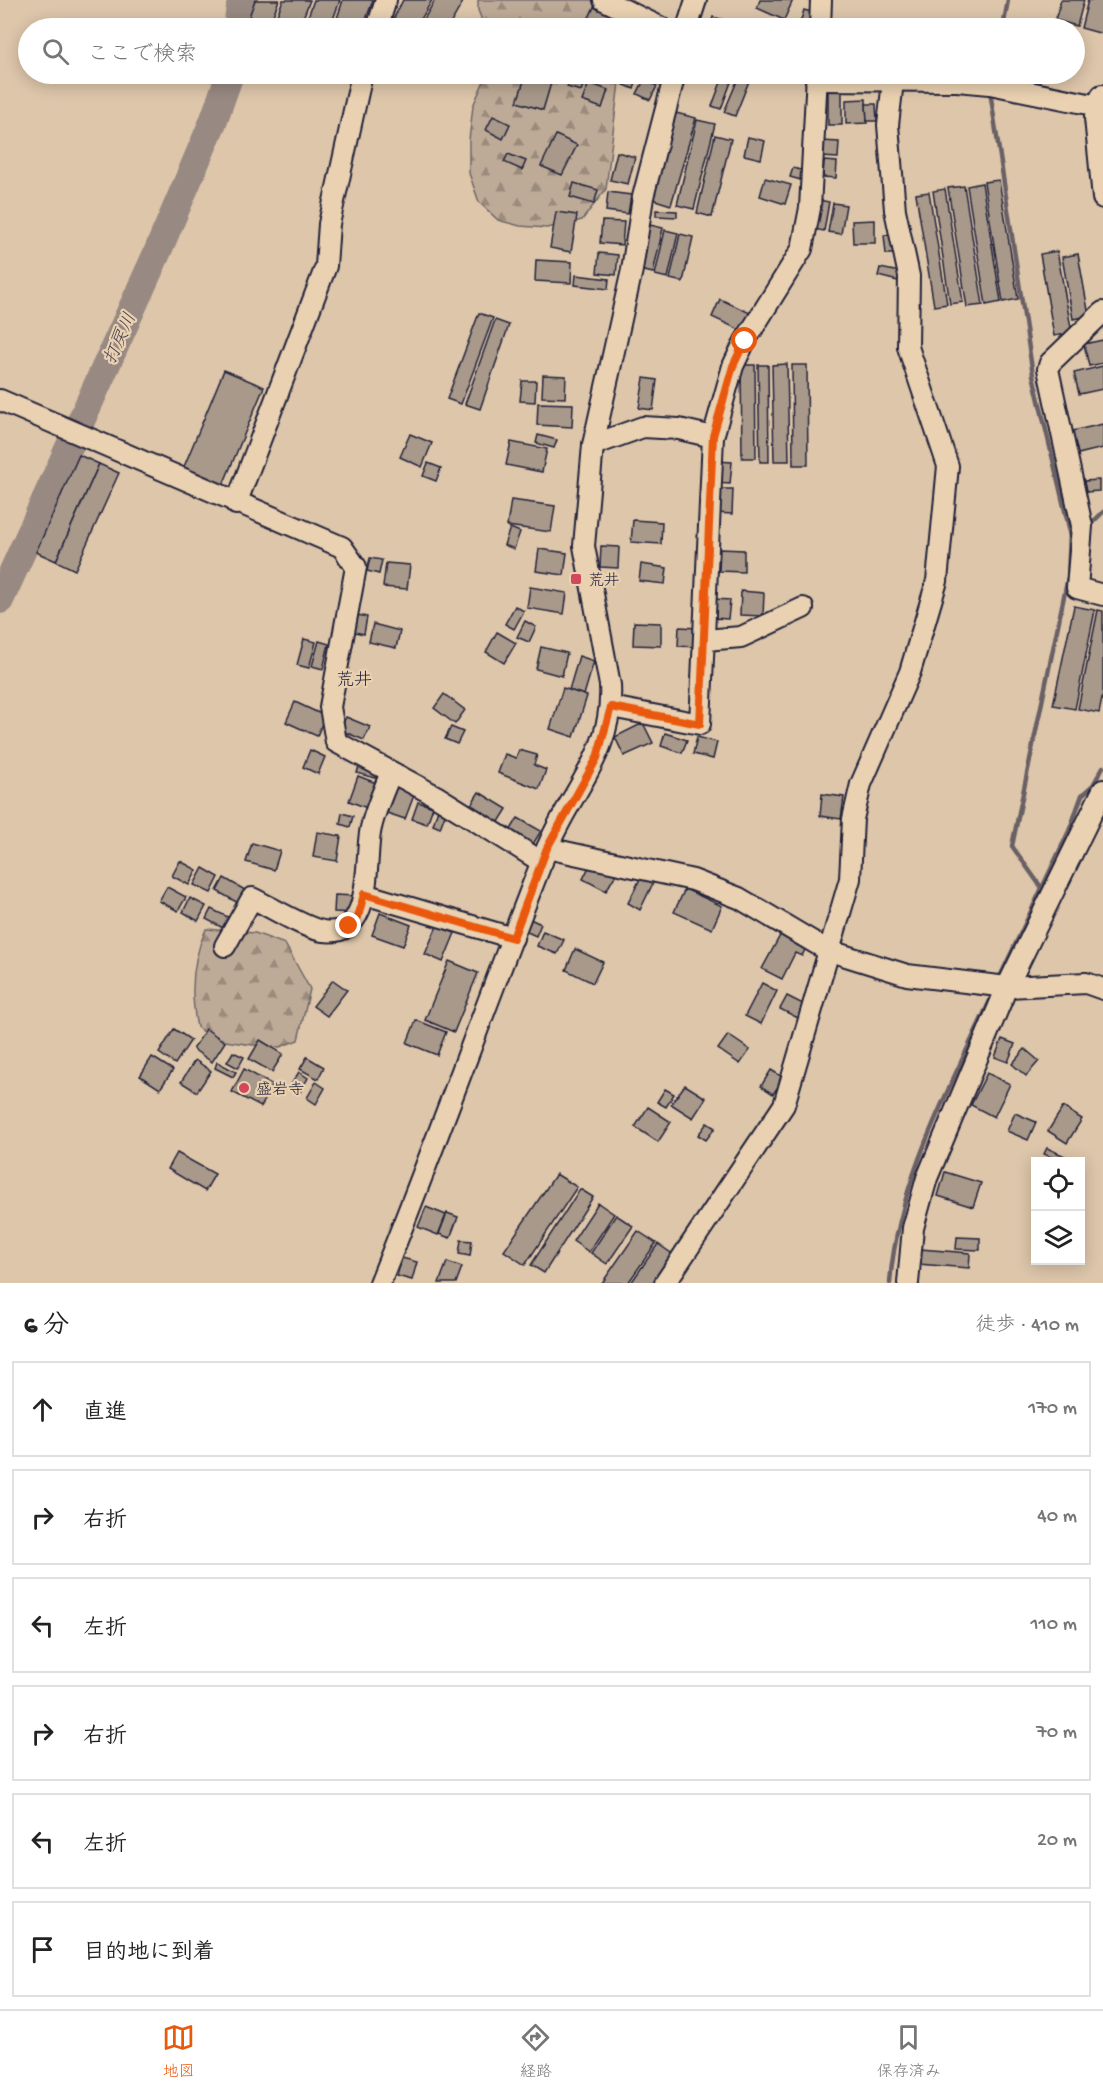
<!DOCTYPE html>
<html lang="ja">
<meta charset="utf-8">
<style>
:root{--surface:#fff;--page:#f2f2f2;--text:#222;--muted:#767676;--line:#e0e0e0;--accent:#ea580c}
body{margin:0;font-family:"Gochi Hand","Klee One",sans-serif;background:var(--page);color:var(--text)}
.controls{position:absolute;right:18px;bottom:18px;display:grid;overflow:hidden;border-radius:0px;box-shadow:0 3px 15px #0003}
.controls button{width:54px;height:54px;display:grid;place-items:center;padding:0;border:0;border-bottom:2px solid var(--line);background:var(--surface);color:var(--text);font:30px sans-serif}
.stop{position:absolute;width:18px;height:18px;margin:-14px;border:4px solid #ea580c;border-radius:50%;background:#fff}
.stop.end{background:#ea580c;border-color:#fff;box-shadow:0 2px 6px #0008}
.list{margin:0;padding:0;list-style:none}
h2{display:flex;justify-content:space-between;align-items:center;height:78px;margin:0;padding:0 24px;font-size:26px}
h2 small{font-size:20px;font-weight:400;color:var(--muted)}
.list li{display:grid;grid-template-columns:39px 1fr auto;gap:18px;align-items:center;box-sizing:border-box;height:96px;margin:0 12px 12px;padding:0 12px;border:2px solid var(--line);border-radius:0px}
.list b{display:block;font-size:22px;white-space:nowrap}
.list em{font-size:20px;font-style:normal;color:var(--muted)}
.icon{flex:none;width:33px;height:33px;fill:none;stroke:currentColor;stroke-width:2;stroke-linecap:round;stroke-linejoin:round}
.map{position:relative;flex:none;width:1103px;height:1283px;overflow:hidden}
.search{position:absolute;background:var(--surface);box-shadow:0 3px 15px #0003;left:18px;right:18px;top:18px;height:66px;display:flex;align-items:center;gap:15px;box-sizing:border-box;padding:0 21px;border-radius:33px;color:var(--muted);font-size:22px}
.sheet{height:726px;background:var(--surface)}
nav{display:flex;justify-content:space-around;align-items:center;box-sizing:border-box;height:84px;border-top:2px solid var(--line);background:var(--surface);font-size:16px;color:var(--muted)}
nav a{display:grid;justify-items:center;gap:3px}
nav .on{color:var(--accent)}
.map>svg:first-child{display:block}
</style>
<div class="map">
<svg width="1103" height="1283" viewBox="0 0 1103 1283">
<defs>
<pattern id="forest-firs" width="22" height="20" patternUnits="userSpaceOnUse" patternTransform="scale(1.5)"><rect width="22" height="20" fill="#beab97"/><path d="M5 1l3.5 6h-7zM16 11l3.5 6h-7z" fill="#9a8b7c"/></pattern>
</defs>
<rect width="100%" height="100%" fill="#ddc6aa"/>
<filter id="ink" filterUnits="userSpaceOnUse"><feTurbulence type="fractalNoise" baseFrequency=".0167" numOctaves="2"/><feDisplacementMap in="SourceGraphic" scale="12" xChannelSelector="R" yChannelSelector="G"/><feConvolveMatrix kernelMatrix="1 2 1 2 8 2 1 2 1" color-interpolation-filters="sRGB"/></filter>
<g filter="url(#ink)">
<!-- forest -->
<g fill="url(#forest-firs)" stroke="#706669" stroke-width="1.5">
<polygon points="478,0 633,0 627,28 485,28 478,10"/>
<polygon points="487,74 620,74 606,189 582,220 547,228 520,226 498,220 479,202 469,173 469,140 473,106"/>
<path d="M206,929L255,933L285,944L310,989L298,1040L280,1047L253,1045L211,1039L197,1027C190,994 192,960 206,929Z"/>
</g>
<g fill="none" stroke-linecap="round" stroke-linejoin="round">
<!-- stream -->
<g stroke="#696066" stroke-width="4.5">
<polyline points="1003,28 1008,0"/>
<polyline points="990,91 1033,375 1070,532 1068,577 1012,846 1041,887"/>
<polyline points="1088,527 1103,512"/>
<polyline points="998,981 1069,831 1082,795 1093,785 1103,767"/>
<path d="M890,1283C898,1179 951,1086 994,992"/>
</g>
<!-- river -->
<g stroke="#988982" stroke-width="28">
<polyline points="237,28 241,0"/>
<polyline points="0,600 157,253 213,122 230,74"/>
</g>
</g>
<!-- building -->
<g fill="#a8998a" stroke="#22223b" stroke-width="1.5">
<polygon points="255,0 279,0 268,28 245,28"/>
<polygon points="283,0 310,0 299,28 272,28"/>
<polygon points="314,0 340,0 330,28 304,28"/>
<polygon points="343,0 373,0 363,28 334,28"/>
<polygon points="403,0 432,0 416,28 389,28"/>
<polygon points="435,0 464,0 448,28 419,28"/>
<polygon points="760,0 793,0 784,20 757,8"/>
<polygon points="1061,0 1084,0 1077,26 1055,20"/>
<polygon points="1088,0 1103,0 1103,34 1081,28"/>
<polygon points="594,7 626,22 622,28 584,28"/>
<polygon points="804,10 818,14 814,27 800,23"/>
<polygon points="713,17 743,25 742,28 710,28"/>
<polygon points="435,74 461,74 458,81"/>
<polygon points="572,74 586,76 581,91 567,87"/>
<polygon points="624,74 637,80 634,89 620,83"/>
<polygon points="724,74 734,74 721,109 712,106"/>
<polygon points="740,74 751,76 735,116 724,112"/>
<polygon points="526,75 551,83 543,110 517,102"/>
<polygon points="644,80 657,86 650,100 637,94"/>
<polygon points="589,83 608,90 602,108 582,101"/>
<rect x="828" y="87" width="14" height="38"/>
<polygon points="866,99 867,123 846,124 846,100"/>
<polygon points="866,104 876,104 877,121 867,121"/>
<polygon points="676,113 696,118 671,205 652,199"/>
<polygon points="493,116 510,124 503,139 486,130"/>
<polygon points="697,120 715,124 694,209 677,205"/>
<polygon points="556,135 577,145 562,175 541,166"/>
<polygon points="715,135 731,139 712,217 697,213"/>
<polygon points="748,137 765,141 761,159 744,155"/>
<polygon points="821,141 839,142 838,158 821,157"/>
<polygon points="617,152 635,157 628,184 610,180"/>
<polygon points="508,154 526,161 522,170 504,162"/>
<polygon points="824,161 837,162 836,178 823,177"/>
<polygon points="793,168 804,171 801,180 790,177"/>
<polygon points="765,178 791,185 785,204 760,196"/>
<polygon points="999,180 1018,299 1003,302 984,182"/>
<polygon points="574,183 598,190 594,204 570,197"/>
<polygon points="982,183 1001,302 986,305 967,186"/>
<polygon points="964,186 983,305 967,307 948,188"/>
<polygon points="945,189 963,302 950,304 933,191"/>
<polygon points="608,192 631,195 628,214 606,211"/>
<polygon points="929,192 947,304 934,306 916,194"/>
<polygon points="819,200 829,202 824,231 813,229"/>
<polygon points="833,203 846,205 841,234 828,232"/>
<polygon points="656,210 677,211 677,217 656,216"/>
<polygon points="556,212 577,215 571,252 550,248"/>
<polygon points="875,220 875,243 853,243 852,221"/>
<polygon points="602,221 624,222 622,245 600,243"/>
<polygon points="650,225 663,228 653,273 640,270"/>
<polygon points="665,230 678,233 668,278 655,275"/>
<polygon points="680,234 693,237 683,282 670,279"/>
<polygon points="890,234 893,254 886,254 884,235"/>
<polygon points="1057,251 1072,333 1054,336 1040,254"/>
<polygon points="599,253 618,255 616,275 597,273"/>
<polygon points="1078,254 1089,316 1073,319 1062,257"/>
<polygon points="536,260 572,262 571,283 535,281"/>
<polygon points="880,268 900,272 898,281 878,276"/>
<polygon points="576,275 609,279 608,289 575,285"/>
<polygon points="720,299 750,313 742,331 712,317"/>
<polygon points="479,313 493,318 461,404 447,399"/>
<polygon points="495,320 509,325 480,409 465,404"/>
<polygon points="1103,340 1103,363 1089,366 1084,344"/>
<polygon points="787,364 789,461 774,461 772,365"/>
<polygon points="741,365 755,365 756,458 742,458"/>
<polygon points="758,365 768,365 769,462 760,462"/>
<polygon points="792,365 807,365 808,465 793,465"/>
<polygon points="1103,366 1103,389 1079,394 1074,373"/>
<polygon points="224,370 264,387 223,485 183,469"/>
<polygon points="543,375 566,376 565,398 542,397"/>
<polygon points="644,378 657,380 653,410 639,408"/>
<polygon points="522,381 536,381 535,402 520,401"/>
<polygon points="538,403 573,404 572,427 537,425"/>
<polygon points="1103,424 1103,448 1078,454 1072,431"/>
<polygon points="410,434 432,443 422,467 400,457"/>
<polygon points="538,435 557,440 554,448 536,443"/>
<polygon points="511,442 547,449 542,472 506,465"/>
<polygon points="79,455 99,464 56,561 36,552"/>
<polygon points="717,461 732,462 730,484 716,483"/>
<polygon points="428,463 441,468 436,481 423,476"/>
<polygon points="99,464 119,473 75,570 56,561"/>
<polygon points="1099,480 1099,491 1085,492 1084,481"/>
<polygon points="718,489 733,489 732,514 717,513"/>
<polygon points="511,500 555,506 551,532 507,526"/>
<polygon points="633,520 662,522 661,544 631,542"/>
<polygon points="510,528 520,532 514,549 504,545"/>
<polygon points="601,546 619,547 618,568 600,567"/>
<polygon points="539,549 567,553 564,575 536,571"/>
<polygon points="720,549 744,550 744,572 719,571"/>
<polygon points="370,558 382,560 379,574 367,571"/>
<polygon points="386,563 410,565 407,589 383,587"/>
<polygon points="641,564 667,568 665,584 639,581"/>
<polygon points="530,587 567,593 564,614 527,608"/>
<polygon points="741,591 764,593 763,616 740,615"/>
<polygon points="714,599 730,600 728,619 713,618"/>
<polygon points="515,606 524,611 514,629 505,624"/>
<polygon points="1074,606 1095,610 1075,709 1053,705"/>
<polygon points="1098,610 1103,611 1103,694 1099,713 1078,709"/>
<polygon points="353,614 367,617 364,634 350,631"/>
<polygon points="525,621 536,627 529,642 517,637"/>
<polygon points="634,622 661,623 661,646 633,645"/>
<polygon points="373,624 400,631 396,648 369,642"/>
<polygon points="679,627 699,628 698,647 678,646"/>
<polygon points="497,632 516,643 504,663 486,652"/>
<polygon points="304,639 316,642 309,668 297,665"/>
<polygon points="319,641 329,644 323,669 312,666"/>
<polygon points="541,647 567,653 562,676 536,669"/>
<polygon points="579,656 594,661 584,695 569,690"/>
<polygon points="563,688 587,696 574,737 550,729"/>
<polygon points="444,694 465,710 455,724 434,708"/>
<polygon points="295,702 325,716 317,736 286,722"/>
<polygon points="346,717 370,727 364,740 340,730"/>
<polygon points="643,723 653,743 624,756 615,737"/>
<polygon points="451,727 463,732 457,744 445,739"/>
<polygon points="665,733 687,740 682,753 661,746"/>
<polygon points="697,737 717,742 713,759 693,754"/>
<polygon points="310,750 325,757 318,774 303,767"/>
<polygon points="519,750 537,755 534,765 546,770 539,789 498,773 505,754 516,758"/>
<polygon points="360,763 378,768 375,778 357,773"/>
<polygon points="358,776 376,783 367,808 349,801"/>
<polygon points="398,783 416,790 405,819 387,813"/>
<polygon points="479,792 507,809 497,825 469,808"/>
<polygon points="822,794 844,797 841,819 820,816"/>
<polygon points="418,802 433,807 427,824 412,819"/>
<polygon points="438,809 446,812 440,828 433,825"/>
<polygon points="342,813 353,816 350,827 340,824"/>
<polygon points="518,818 541,831 533,844 510,831"/>
<polygon points="317,832 341,836 337,861 313,857"/>
<polygon points="252,843 280,851 274,870 246,862"/>
<polygon points="180,861 197,870 189,885 172,876"/>
<polygon points="592,861 616,874 606,891 583,879"/>
<polygon points="203,868 219,877 211,893 194,885"/>
<polygon points="643,873 655,879 640,910 628,903"/>
<polygon points="224,878 245,890 238,903 217,891"/>
<polygon points="167,887 186,897 178,911 159,901"/>
<polygon points="685,889 722,906 712,929 674,912"/>
<polygon points="335,895 355,896 354,913 334,912"/>
<polygon points="190,898 206,906 198,921 183,912"/>
<polygon points="211,909 228,917 223,928 206,919"/>
<polygon points="380,913 411,925 403,946 372,935"/>
<polygon points="530,919 541,924 536,936 525,931"/>
<polygon points="437,926 455,933 443,962 425,954"/>
<polygon points="543,931 564,940 557,954 537,946"/>
<polygon points="782,932 809,941 802,956 795,953 782,979 762,969"/>
<polygon points="575,949 603,962 593,983 566,970"/>
<polygon points="449,961 478,973 454,1032 425,1020"/>
<polygon points="333,980 347,990 327,1016 313,1006"/>
<polygon points="762,983 777,991 761,1024 745,1016"/>
<polygon points="787,996 805,1005 798,1018 780,1009"/>
<polygon points="416,1020 446,1032 437,1055 407,1043"/>
<polygon points="174,1029 191,1040 175,1064 159,1053"/>
<polygon points="206,1029 225,1042 212,1062 193,1049"/>
<polygon points="728,1035 750,1050 740,1064 718,1049"/>
<polygon points="1002,1039 1015,1044 1008,1062 995,1057"/>
<polygon points="260,1040 283,1054 272,1072 249,1059"/>
<polygon points="1025,1049 1039,1061 1026,1076 1012,1064"/>
<polygon points="233,1052 244,1057 238,1068 227,1062"/>
<polygon points="152,1057 173,1070 160,1089 140,1076"/>
<polygon points="307,1057 324,1067 318,1079 300,1069"/>
<polygon points="195,1060 211,1071 197,1092 181,1082"/>
<polygon points="217,1062 236,1072 233,1077 215,1068"/>
<polygon points="244,1069 273,1085 261,1107 232,1092"/>
<polygon points="771,1070 784,1078 773,1094 761,1086"/>
<polygon points="299,1072 308,1078 300,1092 290,1086"/>
<polygon points="987,1073 1010,1084 994,1117 971,1105"/>
<polygon points="316,1082 325,1088 316,1104 307,1098"/>
<polygon points="685,1085 706,1098 693,1118 671,1104"/>
<polygon points="665,1089 674,1094 666,1107 657,1102"/>
<polygon points="648,1107 671,1122 658,1142 635,1127"/>
<polygon points="1063,1107 1082,1119 1067,1143 1048,1131"/>
<polygon points="1015,1113 1036,1122 1028,1140 1007,1131"/>
<polygon points="707,1123 715,1128 706,1140 698,1135"/>
<polygon points="1047,1148 1065,1156 1062,1162 1044,1154"/>
<polygon points="177,1153 215,1174 205,1191 168,1169"/>
<polygon points="945,1172 981,1183 973,1207 938,1196"/>
<polygon points="556,1174 577,1187 525,1265 504,1251"/>
<polygon points="580,1189 593,1197 544,1273 531,1265"/>
<polygon points="598,1203 614,1214 589,1252 573,1241"/>
<polygon points="426,1207 446,1215 438,1235 418,1227"/>
<polygon points="447,1213 458,1217 450,1238 439,1234"/>
<polygon points="616,1215 633,1226 607,1264 591,1253"/>
<polygon points="638,1231 656,1243 628,1283 602,1283"/>
<polygon points="957,1237 980,1238 980,1250 956,1249"/>
<polygon points="461,1240 472,1241 470,1256 459,1254"/>
<polygon points="658,1244 674,1255 655,1283 631,1283"/>
<polygon points="920,1249 970,1253 969,1268 918,1264"/>
<polygon points="402,1258 417,1262 412,1280 397,1276"/>
<polygon points="447,1262 462,1267 456,1283 439,1283"/>
</g>
<g fill="none" stroke-linecap="round" stroke-linejoin="round">
<!-- minor casing -->
<g stroke="#22223b" stroke-width="24">
<g id="minor">
<polyline points="604,0 662,28"/>
<polyline points="377,28 386,0"/>
<polyline points="687,28 696,0"/>
<polyline points="820,28 821,0"/>
<polyline points="816,80 957,81 990,84 1103,107"/>
<polyline points="1102,95 1096,106 1095,118 1103,198"/>
<polyline points="1103,312 1050,363 1048,369 1082,526 1077,588 1103,595"/>
<polyline points="0,400 342,547 356,567 330,707 336,742 436,796 542,862"/>
<polyline points="593,445 643,427 679,429 713,437"/>
<polyline points="236,504 326,266 329,224 362,74"/>
<polyline points="705,640 741,637 803,608"/>
<polyline points="611,707 700,724 713,437 733,366 745,341 802,249 810,208 817,74"/>
<polyline points="547,848 693,880 739,898 827,950 907,975 1007,987 1086,983 1103,989"/>
<polyline points="364,894 513,938"/>
<path d="M225,946L252,898C269,906 306,929 323,931C373,939 365,864 370,833C373,813 384,791 391,772"/>
<path d="M380,1283C438,1140 489,995 546,851C569,792 614,754 610,685L584,546L593,445L632,270L643,197L675,74"/>
<polyline points="665,1283 784,1105 850,879 853,819 861,784 910,672 937,581 948,466 908,347 909,276 895,210 888,125 893,81"/>
<polyline points="908,1283 913,1228 927,1178 1007,987 1103,790"/>
</g>
</g>
<!-- minor -->
<use href="#minor" stroke="#e9d1b1" stroke-width="20"/>
</g>
</g>
<g fill="none" stroke-linecap="round" stroke-linejoin="round" filter="url(#ink)">
<!-- route -->
<polyline stroke="#ea580c" stroke-width="8" points="349,926 358,917 364,894 513,938 547,848 597,758 611,707 700,724 713,436 733,366 745,341"/>
</g>
<!-- markers -->
<g fill="#d1495b" stroke="#e9d1b1" stroke-width="2">
<rect x="570" y="573" width="12" height="12" rx="3"/>
<circle cx="244" cy="1088" r="6"/>
</g>
<g text-anchor="middle" stroke-width="4.5" stroke-linejoin="round" paint-order="stroke">
<!-- poi labels -->
<g font-size="16" fill="#22223b" stroke="#e9d1b1" text-anchor="start">
<text x="588" y="585">荒井</text>
<text x="256" y="1094">盛岩寺</text>
</g>
<!-- water labels -->
<g font-size="18" font-style="italic" fill="#454150" stroke="#e9d1b1">
<text transform="translate(119 338) rotate(-66)" y="6">打戻川</text>
</g>
<!-- neighbourhood labels -->
<g font-size="18" fill="#22223b" stroke="#e9d1b1">
<text x="354" y="685">荒井</text>
</g>
</g>
</svg>
<div class="controls">
<button><svg class="icon" aria-label="locate" viewBox="0 0 24 24"><circle cx="12" cy="12" r="6"/><path d="M12 2v4M12 18v4M2 12h4M18 12h4"/></svg></button>
<button><svg class="icon" aria-label="layers" viewBox="0 0 24 24"><path d="M12 4l9 5-9 5-9-5zM3 14l9 5 9-5"/></svg></button>
</div>
<div class="stop" style="left:745px;top:341px"></div>
<div class="stop end" style="left:349px;top:926px"></div>
<div class="search"><svg class="icon" aria-label="search" viewBox="0 0 24 24"><circle cx="10" cy="10" r="6"/><path d="M15 15l6 6"/></svg>ここで検索</div>
</div>
<section class="sheet">
<h2>6 分<small>徒歩 · 410 m</small></h2>
<ul class="list">
<li><svg class="icon" aria-label="ahead" viewBox="0 0 24 24"><path d="M12 20V5M6 11l6-6 6 6"/></svg><div><b>直進</b></div><em>170 m</em></li>
<li><svg class="icon" aria-label="right" viewBox="0 0 24 24"><path d="M7 20v-9h11M14 6l5 5-5 5"/></svg><div><b>右折</b></div><em>40 m</em></li>
<li><svg class="icon" aria-label="left" viewBox="0 0 24 24"><path d="M17 20v-9H6M10 6l-5 5 5 5"/></svg><div><b>左折</b></div><em>110 m</em></li>
<li><svg class="icon" aria-label="right" viewBox="0 0 24 24"><path d="M7 20v-9h11M14 6l5 5-5 5"/></svg><div><b>右折</b></div><em>70 m</em></li>
<li><svg class="icon" aria-label="left" viewBox="0 0 24 24"><path d="M17 20v-9H6M10 6l-5 5 5 5"/></svg><div><b>左折</b></div><em>20 m</em></li>
<li><svg class="icon" aria-label="arrive" viewBox="0 0 24 24"><path d="M6 21V4h12l-3 4 3 4H6"/></svg><div><b>目的地に到着</b></div></li>
</ul>
</section>
<nav>
<a class="on"><svg class="icon" aria-label="map" viewBox="0 0 24 24"><path d="M3 6l6-2 6 2 6-2v14l-6 2-6-2-6 2zM9 4v14M15 6v14"/></svg>地図</a>
<a><svg class="icon" aria-label="directions" viewBox="0 0 24 24"><path d="M12 3l9 9-9 9-9-9zM9 14v-3h6M13 9l2 2-2 2"/></svg>経路</a>
<a><svg class="icon" aria-label="saved" viewBox="0 0 24 24"><path d="M7 4h10v16l-5-4-5 4z"/></svg>保存済み</a>
</nav>
